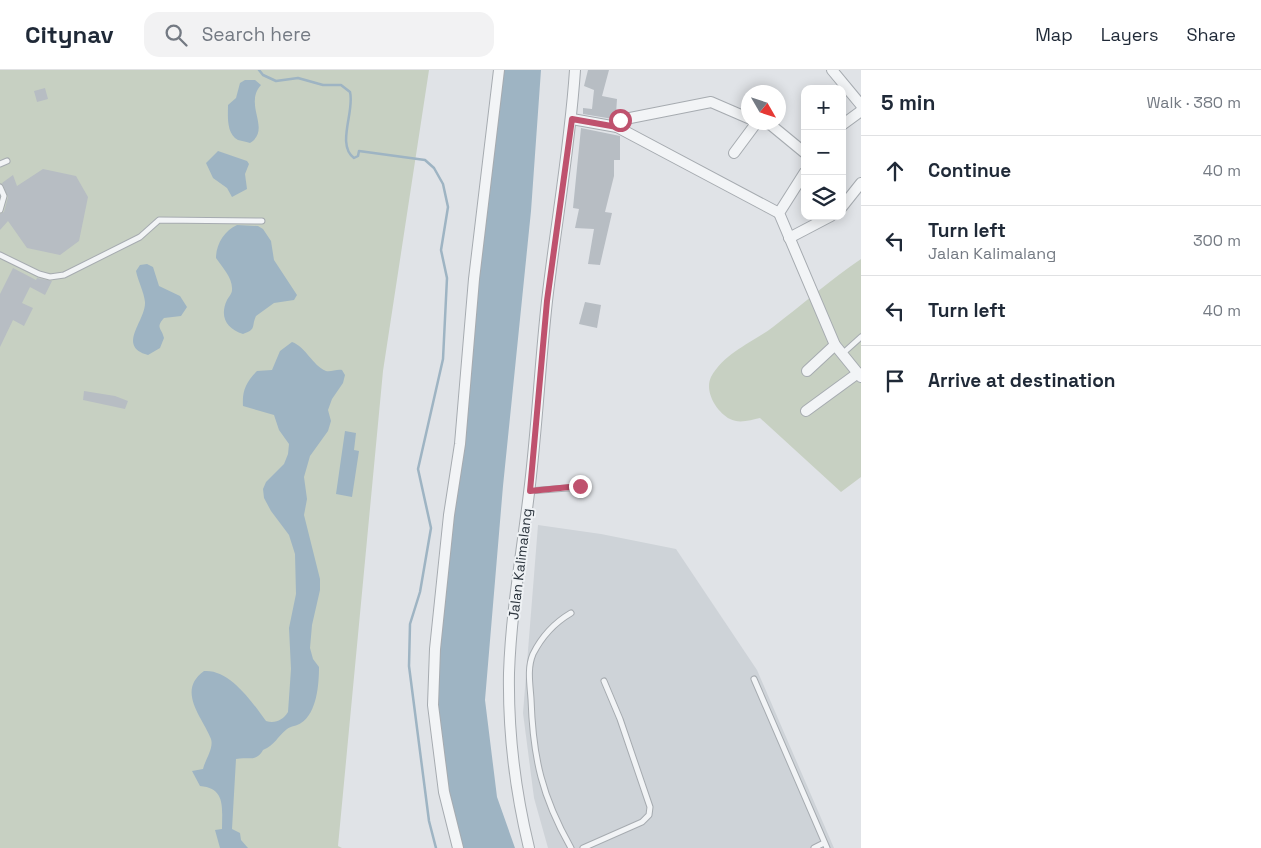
<!DOCTYPE html>
<meta charset="utf-8">
<style>
:root{--surface:#fff;--page:#f2f2f3;--text:#1f2937;--muted:#747a83;--line:#e0e1e3}
body{margin:0;font-family:"Space Grotesk",sans-serif;background:var(--page);color:var(--text)}
.controls{position:absolute;right:15px;top:15px;display:grid;overflow:hidden;border-radius:10px;box-shadow:0 2px 12px #0003}
.controls button{width:45px;height:45px;display:grid;place-items:center;padding:0;border:0;border-bottom:1px solid var(--line);background:var(--surface);color:var(--text);font:25px sans-serif}
.compass{position:absolute;left:741px;top:15px;width:45px;height:45px;border-radius:50%;background:var(--surface);box-shadow:0 2px 12px #0003;rotate:129deg}
.stop{position:absolute;width:15px;height:15px;margin:-11px;border:4px solid #bf526e;border-radius:50%;background:#fff}
.stop.end{background:#bf526e;border-color:#fff;box-shadow:0 1px 5px #0008}
.list{margin:0;padding:0;list-style:none}
h2{display:flex;justify-content:space-between;align-items:center;height:65px;margin:0;padding:0 20px;font-size:21px}
h2 small{font-size:16px;font-weight:400;color:var(--muted)}
.list li{display:grid;grid-template-columns:32px 1fr auto;gap:15px;align-items:center;box-sizing:border-box;height:70px;padding:0 20px;border-top:1px solid var(--line)}
.list b{display:block;font-size:19px;white-space:nowrap}
.list p{margin:0;font-size:16px;white-space:nowrap;color:var(--muted)}
.list em{font-size:16px;font-style:normal;color:var(--muted)}
.icon{flex:none;width:28px;height:28px;fill:none;stroke:currentColor;stroke-width:2;stroke-linecap:round;stroke-linejoin:round}
.map{position:relative;flex:none;width:861px;height:778px;overflow:hidden}
header{display:flex;align-items:center;gap:30px;box-sizing:border-box;height:70px;padding:0 25px;background:var(--surface);border-bottom:1px solid var(--line)}
header strong{font-size:24px}
nav{display:flex;gap:28px;margin-inline-start:auto;font-size:18px}
.search{width:350px;height:45px;background:var(--page);display:flex;align-items:center;gap:12px;box-sizing:border-box;padding:0 18px;border-radius:15px;color:var(--muted);font-size:19px}
main{display:flex}
aside{flex:1;background:var(--surface)}
.map>svg:first-child{display:block}
</style>
<header>
<strong>Citynav</strong>
<div class="search"><svg class="icon" aria-label="search" viewBox="0 0 24 24"><circle cx="10" cy="10" r="6"/><path d="M15 15l6 6"/></svg>Search here</div>
<nav><a>Map</a><a>Layers</a><a>Share</a></nav>
</header>
<main>
<div class="map">
<svg width="861" height="778" viewBox="0 0 861 778">
<rect width="100%" height="100%" fill="#e0e3e7"/>
<!-- built -->
<polygon fill="#ced3d8" points="538,455 601,464 676,479 757,600 834,778 548,778 534,728 523,643"/>
<!-- green -->
<g fill="#c7d0c2">
<polygon points="0,0 429,0 383,301 338,776 342,778 0,778"/>
<path d="M861,189V407L841,422L760,348C751,350 739,354 730,349C717,342 704,322 711,307C725,282 752,273 773,257C803,234 830,210 861,189Z"/>
</g>
<!-- water -->
<g fill="#9eb4c3">
<polygon points="499,0 541,0 531,141 503,416 485,630 497,727 515,778 458,778 433,635"/>
<path d="M245,10H255L261,15C243,35 272,59 250,73C247,72 242,71 238,70C226,63 228,46 228,35L236,28L240,13Z"/>
<polygon points="218,81 247,91 249,94 245,104 247,119 232,127 227,118 213,108 206,93"/>
<path d="M237,155L258,156L263,159L271,171L274,190L297,225L294,230L274,233L256,246C251,257 257,259 243,264C227,259 219,247 227,230C229,227 232,223 232,220C233,208 222,197 216,188C216,174 225,160 237,155Z"/>
<path d="M147,194L153,197L159,216L180,226L187,237L181,246L164,248C155,258 162,258 164,268L160,278L148,285C116,276 146,251 145,232C144,222 138,211 136,201L140,195Z"/>
<path d="M292,272C306,277 312,295 326,301C331,302 337,299 342,300L345,305L343,313L332,329L328,340L331,351L328,361L310,386L304,407L307,429L304,445L320,509V520L312,555L310,578L313,589L319,597C319,614 317,643 301,653C297,656 291,656 287,659C277,667 275,675 263,680C256,693 247,686 236,689L232,759L240,763L241,770L248,778H220L215,760L222,759C222,738 226,718 200,716L192,701L203,699C205,690 214,678 211,669C203,648 176,621 204,601C230,599 252,632 266,651C275,654 283,650 288,642L291,599L289,558L296,524L295,484L289,465L271,441L264,428L263,419L266,412L284,394L288,384L289,374L279,360L274,345L243,336C242,321 246,312 257,301L272,300L280,281Z"/>
<polygon points="345,361 356,363 354,380 359,381 352,427 336,424"/>
</g>
<g fill="none" stroke-linecap="round" stroke-linejoin="round">
<!-- stream -->
<path stroke="#9eb4c3" stroke-width="2.5" d="M259,0L263,5L276,11L298,8L323,15H341L350,22C355,41 336,75 354,88L358,86L359,81L425,90L434,98L443,114L448,137L441,180L447,208L443,289L418,399L431,458L420,522L410,554L409,596L429,751L436,778"/>
</g>
<!-- building -->
<g fill="#b7bdc3">
<polygon points="588,0 609,0 602,26 617,29 616,44 613,49 583,44 583,38 592,39 594,20 584,16"/>
<polygon points="45,18 48,29 37,32 34,21"/>
<polygon points="581,58 620,66 620,90 614,90 614,106 605,142 612,143 600,195 588,194 594,159 575,158 579,139 573,138"/>
<polygon points="43,99 76,106 88,127 79,171 60,185 27,178 8,151 0,160 0,144 4,142 8,127 2,113 13,105 17,116"/>
<polygon points="13,198 36,210 37,208 52,211 45,225 30,217 22,233 33,238 24,256 13,250 0,277 0,224"/>
<polygon points="585,232 601,235 597,258 579,254"/>
<polygon points="84,321 115,326 128,331 125,339 83,330"/>
</g>
<g fill="none" stroke-linecap="round" stroke-linejoin="round">
<!-- service casing -->
<g stroke="#a6abb0" stroke-width="7">
<g id="service">
<polyline points="0,94 7,91"/>
<polyline points="0,117 4,126 0,140"/>
<polyline points="0,185 39,204 50,207 64,205 140,167 159,150 262,151"/>
<polyline points="841,285 861,267"/>
<polyline points="529,421 580,417"/>
<polyline points="754,609 827,778"/>
<path d="M571,778C542,727 533,688 531,629C530,614 527,598 533,584C542,566 554,553 571,543"/>
<polyline points="583,778 642,752 649,745 650,737 620,649 604,611"/>
<polyline points="814,778 824,773"/>
</g>
</g>
<!-- minor casing -->
<g stroke="#a6abb0" stroke-width="12">
<g id="minor">
<polyline points="832,0 861,35"/>
<polyline points="572,49 617,57 779,143"/>
<polyline points="762,52 771,55 805,83"/>
<polyline points="842,55 861,41"/>
<polyline points="617,57 620,50 711,32 748,48"/>
<polyline points="734,83 757,52"/>
<polyline points="805,102 779,143 835,275 861,307"/>
<polyline points="842,137 861,113"/>
<polyline points="789,168 831,146"/>
<polyline points="807,301 835,275"/>
<polyline points="806,341 858,303"/>
<polyline points="458,778 444,722 433,635 435,579 449,445 460,374 474,209 499,0"/>
<path d="M529,778C515,720 508,662 509,603C511,542 522,482 529,423C537,359 540,294 547,231C556,153 570,77 575,0"/>
</g>
</g>
<!-- service -->
<use href="#service" stroke="#f2f4f6" stroke-width="5"/>
<!-- minor -->
<use href="#minor" stroke="#f2f4f6" stroke-width="10"/>
</g>
<g fill="none" stroke-linecap="round" stroke-linejoin="round">
<!-- route -->
<polyline stroke="#bf526e" stroke-width="6" points="580,416 530,421 547,231 572,49 617,57 620,50"/>
</g>
<g text-anchor="middle" stroke-width="4" stroke-linejoin="round" paint-order="stroke">
<!-- street labels -->
<g font-size="14" fill="#2a333c" stroke="#eff2f5">
<text transform="translate(520 494) rotate(-83)" y="5">Jalan Kalimalang</text>
</g>
</g>
</svg>
<div class="controls">
<button>+</button>
<button>−</button>
<button><svg class="icon" aria-label="layers" viewBox="0 0 24 24"><path d="M12 4l9 5-9 5-9-5zM3 14l9 5 9-5"/></svg></button>
</div>
<svg class="compass" viewBox="-18 -18 36 36"><path d="M0-13l5 13h-10z" fill="#e53935"/><path d="M0 13l5-13h-10z" fill="#747a83"/></svg>
<div class="stop" style="left:620px;top:50px"></div>
<div class="stop end" style="left:580px;top:416px"></div>
</div>
<aside>
<h2>5 min<small>Walk · 380 m</small></h2>
<ul class="list">
<li><svg class="icon" aria-label="ahead" viewBox="0 0 24 24"><path d="M12 20V5M6 11l6-6 6 6"/></svg><div><b>Continue</b></div><em>40 m</em></li>
<li><svg class="icon" aria-label="left" viewBox="0 0 24 24"><path d="M17 20v-9H6M10 6l-5 5 5 5"/></svg><div><b>Turn left</b><p>Jalan Kalimalang</p></div><em>300 m</em></li>
<li><svg class="icon" aria-label="left" viewBox="0 0 24 24"><path d="M17 20v-9H6M10 6l-5 5 5 5"/></svg><div><b>Turn left</b></div><em>40 m</em></li>
<li><svg class="icon" aria-label="arrive" viewBox="0 0 24 24"><path d="M6 21V4h12l-3 4 3 4H6"/></svg><div><b>Arrive at destination</b></div></li>
</ul>
</aside>
</main>
